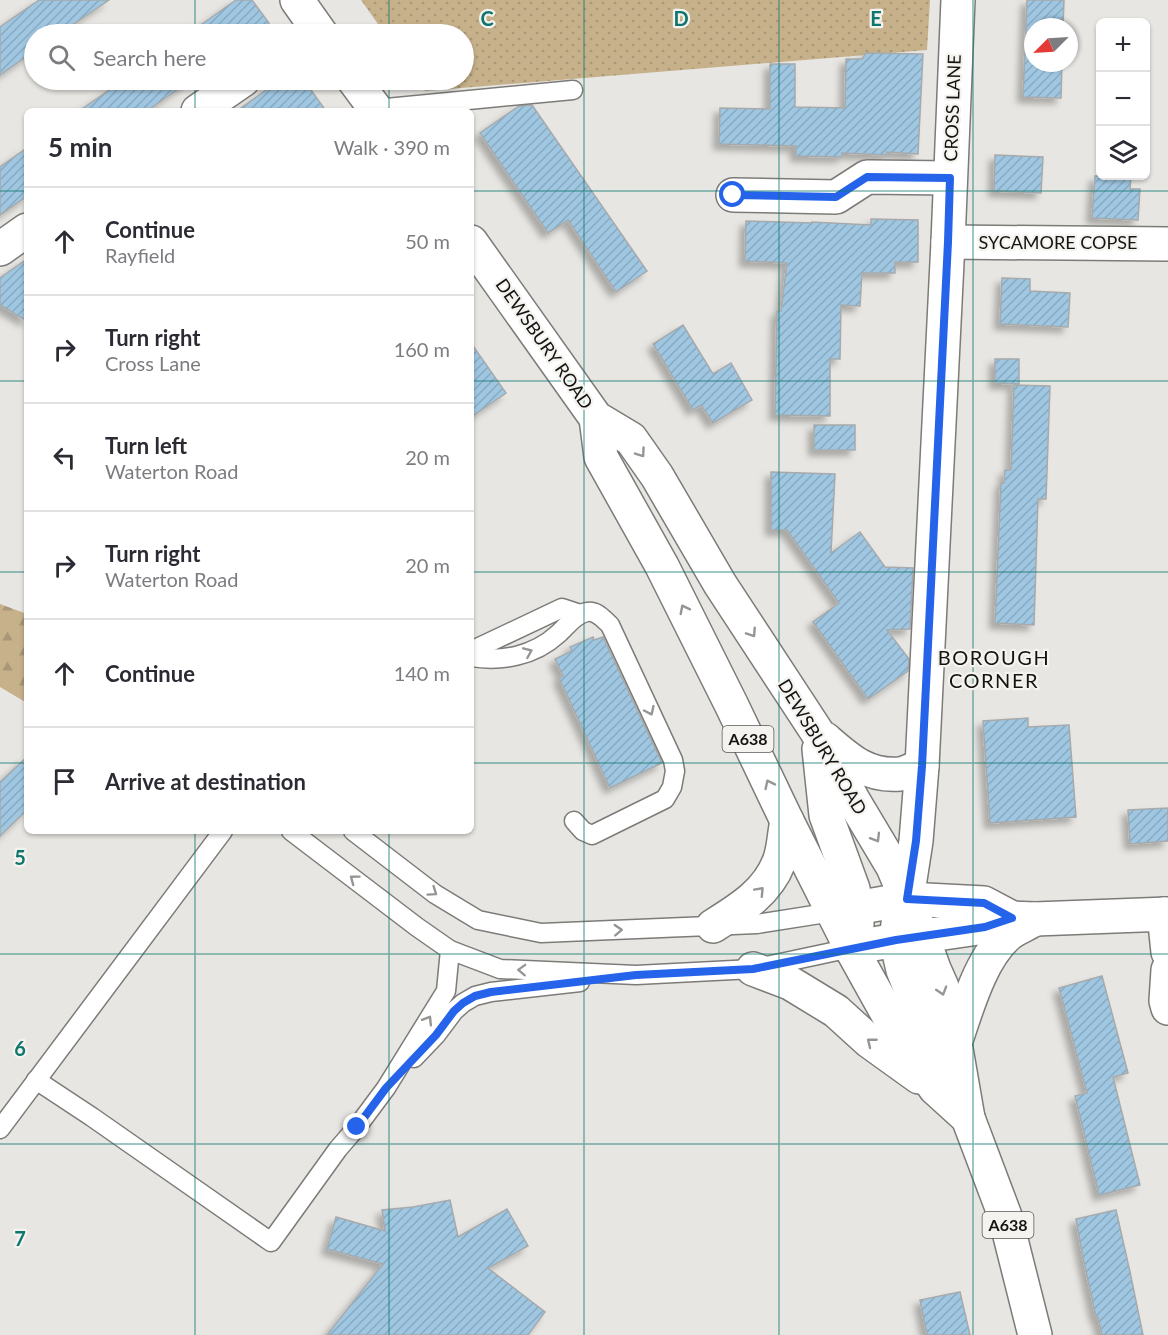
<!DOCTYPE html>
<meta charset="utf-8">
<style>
:root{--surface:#fff;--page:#f7f7f7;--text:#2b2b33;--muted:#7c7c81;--line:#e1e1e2}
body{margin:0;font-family:Lato,sans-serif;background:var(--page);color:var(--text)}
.controls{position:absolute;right:18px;top:18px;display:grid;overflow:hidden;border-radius:9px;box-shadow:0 2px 4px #0004}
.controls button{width:54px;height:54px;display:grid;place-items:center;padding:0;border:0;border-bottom:2px solid var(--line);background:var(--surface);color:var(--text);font:30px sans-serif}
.compass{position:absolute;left:1024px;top:18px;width:54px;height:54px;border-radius:50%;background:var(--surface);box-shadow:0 2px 4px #0004;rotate:246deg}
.stop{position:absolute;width:18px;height:18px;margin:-14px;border:4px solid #2563eb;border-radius:50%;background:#fff}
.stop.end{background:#2563eb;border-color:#fff;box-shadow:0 2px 6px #0008}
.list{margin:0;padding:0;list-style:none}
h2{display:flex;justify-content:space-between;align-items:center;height:78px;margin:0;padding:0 24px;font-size:26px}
h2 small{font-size:20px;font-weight:400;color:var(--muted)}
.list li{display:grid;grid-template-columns:39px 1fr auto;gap:18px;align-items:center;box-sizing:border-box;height:108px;padding:0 24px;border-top:2px solid var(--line)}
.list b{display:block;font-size:22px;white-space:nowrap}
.list p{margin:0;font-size:20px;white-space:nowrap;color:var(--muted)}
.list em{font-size:20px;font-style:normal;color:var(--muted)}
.icon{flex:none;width:33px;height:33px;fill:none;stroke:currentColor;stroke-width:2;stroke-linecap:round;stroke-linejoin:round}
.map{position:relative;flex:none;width:1168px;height:1335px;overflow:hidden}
.search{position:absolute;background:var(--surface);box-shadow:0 2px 4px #0004;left:24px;top:24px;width:450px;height:66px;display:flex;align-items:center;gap:15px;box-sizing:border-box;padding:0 21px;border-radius:33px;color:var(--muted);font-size:22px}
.panel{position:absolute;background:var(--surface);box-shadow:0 2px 4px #0004;left:24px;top:108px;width:450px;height:726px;border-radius:9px}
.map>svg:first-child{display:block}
</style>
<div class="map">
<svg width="1168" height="1335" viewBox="0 0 1168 1335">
<defs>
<pattern id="forest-firs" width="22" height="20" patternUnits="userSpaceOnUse" patternTransform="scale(1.5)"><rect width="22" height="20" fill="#c6b18b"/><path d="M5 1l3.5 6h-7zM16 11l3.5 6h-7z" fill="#a99777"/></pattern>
<pattern id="park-dots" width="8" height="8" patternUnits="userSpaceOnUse" patternTransform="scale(1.5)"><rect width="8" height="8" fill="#c6b18b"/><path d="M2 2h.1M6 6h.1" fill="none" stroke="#a99777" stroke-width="1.8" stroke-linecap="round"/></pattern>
<pattern id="building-hatch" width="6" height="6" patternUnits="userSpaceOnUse" patternTransform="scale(1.5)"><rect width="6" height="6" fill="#9fc7e2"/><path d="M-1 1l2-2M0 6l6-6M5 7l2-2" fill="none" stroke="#88aac1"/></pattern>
<filter id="shadow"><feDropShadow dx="-5.5" dy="5.5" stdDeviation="3" flood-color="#0004"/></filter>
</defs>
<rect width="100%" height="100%" fill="#e7e6e2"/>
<!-- forest -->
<polygon fill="url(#forest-firs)" points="0,604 27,614 27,703 0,687"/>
<!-- park -->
<polygon fill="url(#park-dots)" points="361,0 930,0 927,50 425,91 418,80 464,80 464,34 385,34"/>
<!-- building -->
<g fill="url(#building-hatch)" stroke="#a7aaac" stroke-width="1.5" filter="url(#shadow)">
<polygon points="39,0 109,0 59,34 34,34 34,51 0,75 0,27"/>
<polygon points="236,0 252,0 269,23 253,34 188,34"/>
<polygon points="1027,0 1064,0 1063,27 1033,27 1033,63 1062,63 1061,98 1023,97"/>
<polygon points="866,53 923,54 918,154 887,152 887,155 842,153 842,157 796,156 796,146 719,144 720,108 770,109 770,64 795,64 795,107 845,108 846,59 862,59"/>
<polygon points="124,80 191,80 147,111 79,111"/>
<polygon points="280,80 304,80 326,111 237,111"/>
<polygon points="532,105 647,271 616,292 568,220 548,233 480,133 519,106"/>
<polygon points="27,148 27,196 0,215 0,167"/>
<polygon points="995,155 1043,157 1041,193 994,191"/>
<polygon points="1095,176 1131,176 1130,189 1140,189 1138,220 1092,218"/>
<polygon points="871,219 918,220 918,262 895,262 895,273 862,273 860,306 841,305 840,359 830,359 830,416 775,415 777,311 781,311 787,263 745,261 746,221 812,223 812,222 871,225"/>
<polygon points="27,259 27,321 0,305 0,278"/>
<polygon points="1002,278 1030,279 1030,291 1070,293 1068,327 1000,324"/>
<polygon points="683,325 713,374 731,363 752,400 713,423 701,405 693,410 653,344"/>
<polygon points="471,343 506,393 471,417"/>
<polygon points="995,359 1019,359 1019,384 995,383"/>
<polygon points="1014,385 1050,386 1046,499 1038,499 1034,625 995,623 1001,483 1004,483 1005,470 1011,470"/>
<rect x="814" y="425" width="41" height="25"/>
<polygon points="771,472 835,474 831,553 860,532 885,567 913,568 910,629 887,630 909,659 908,671 868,699 813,622 839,603 787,530 771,530"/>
<polygon points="593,637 594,640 603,637 662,763 610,788 559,678 563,676 555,659 572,651 570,647"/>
<polygon points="1028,718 1028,727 1069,725 1076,817 990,823 983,721"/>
<polygon points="27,757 27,810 0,836 0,782"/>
<polygon points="1168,808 1168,841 1130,844 1128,810"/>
<polygon points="1102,976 1128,1073 1113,1077 1140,1185 1099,1195 1075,1096 1087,1093 1059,988"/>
<polygon points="450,1200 458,1237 507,1209 528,1246 488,1268 545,1312 528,1335 327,1335 383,1264 327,1249 336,1217 385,1231 382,1210 413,1207"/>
<polygon points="1116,1210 1130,1272 1143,1335 1102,1335 1098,1317 1096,1317 1083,1258 1076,1219"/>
<polygon points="960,1292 970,1335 927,1335 920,1300"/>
</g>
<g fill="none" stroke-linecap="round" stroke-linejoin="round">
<!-- lane casing -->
<g stroke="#7d7b78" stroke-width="21">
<g id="lane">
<polyline points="376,109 573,90"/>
<polyline points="471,651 562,608 580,614"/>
<path d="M471,657C502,662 534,656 558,634C567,626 575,614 587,612C597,610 604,620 610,625L673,760L675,771L672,787L665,799L592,835L583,831L574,821"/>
<polyline points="291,831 417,927 450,950 500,969 636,975 753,969 851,948"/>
<polyline points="353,831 435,894 478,920 541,933 757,924 833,912"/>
<polyline points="414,1058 436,1035 454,1011 463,1003 475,996 491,992 580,982"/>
<polyline points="36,1080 92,1117 271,1242 338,1149 357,1127 386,1088 446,991 450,950"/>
<polyline points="0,1129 223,831"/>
</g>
</g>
<!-- street casing -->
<g stroke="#7d7b78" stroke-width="36">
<g id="street">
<polyline points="198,111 243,80"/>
<polyline points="733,195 836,197 867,177 950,178"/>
<polyline points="948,242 1168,244"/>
<polyline points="0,249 27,230"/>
<polyline points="907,899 916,841 922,766 948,242 958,0"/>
<polyline points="833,912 907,899 984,903 1012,918"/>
<polyline points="1164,914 1168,952"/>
<polyline points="851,948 896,940 985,927 1012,918 1035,919 1168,914"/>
<polyline points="1168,970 1166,1001 1168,1008"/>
</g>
</g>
<!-- highway casing -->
<g stroke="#7d7b78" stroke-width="36">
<g id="highway">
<polyline points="297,0 321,34"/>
<polyline points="354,80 377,111"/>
<polyline points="471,242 596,418 631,439 657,476 720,584 817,732 853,800 893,867 922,936 934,969 942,987 955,1043 968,1118 1005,1216 1035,1335"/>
<polyline points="596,418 601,457 662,566 732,706 787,821 851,948 901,1038 915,1059 935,1088 968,1118"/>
<path d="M825,739C848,759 867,777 900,774C907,773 915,768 922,766"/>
<polyline points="819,749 826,815 853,889 857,907 857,925 851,948"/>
<polyline points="907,899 899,916 896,940 903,970 925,1025 935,1059 935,1084"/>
<path d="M713,926C740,909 767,893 779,862C784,850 784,834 787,821"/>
<polyline points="753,969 790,983 836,1011 869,1041 919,1077"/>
<path d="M955,1043C967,1008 981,956 1010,933C1017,928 1027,924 1035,919"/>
</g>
</g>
<!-- lane -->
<use href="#lane" stroke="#fff" stroke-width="18"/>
<!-- street -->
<use href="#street" stroke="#fff" stroke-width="33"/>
<!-- highway -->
<use href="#highway" stroke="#fff" stroke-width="33"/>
</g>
<!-- one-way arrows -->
<defs><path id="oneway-chevron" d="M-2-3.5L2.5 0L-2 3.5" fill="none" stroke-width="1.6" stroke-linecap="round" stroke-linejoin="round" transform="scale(1.5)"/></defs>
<g stroke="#959594">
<use href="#oneway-chevron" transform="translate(641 453) rotate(55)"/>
<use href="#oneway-chevron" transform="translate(684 609) rotate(-117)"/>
<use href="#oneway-chevron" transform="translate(752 633) rotate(57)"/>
<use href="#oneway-chevron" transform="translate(528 652) rotate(-23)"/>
<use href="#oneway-chevron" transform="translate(650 711) rotate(65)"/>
<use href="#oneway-chevron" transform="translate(769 784) rotate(-116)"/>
<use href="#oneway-chevron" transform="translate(876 838) rotate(59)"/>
<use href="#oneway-chevron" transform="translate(354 879) rotate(-143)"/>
<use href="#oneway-chevron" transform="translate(760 891) rotate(-47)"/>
<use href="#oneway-chevron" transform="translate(433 892) rotate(35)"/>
<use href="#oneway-chevron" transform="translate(618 930) rotate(-3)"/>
<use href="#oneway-chevron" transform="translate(522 970) rotate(-178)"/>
<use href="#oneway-chevron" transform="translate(942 991) rotate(73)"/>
<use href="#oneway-chevron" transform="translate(428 1020) rotate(-58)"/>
<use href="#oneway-chevron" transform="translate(871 1042) rotate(-141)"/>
</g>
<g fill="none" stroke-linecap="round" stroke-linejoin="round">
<!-- route -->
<polyline stroke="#2563eb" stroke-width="8" points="357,1127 386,1088 436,1035 454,1011 463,1003 475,996 491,992 636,975 753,969 896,940 985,927 1012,918 984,903 907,899 916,841 922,766 948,242 950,178 867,177 836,197 733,195"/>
</g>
<!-- grid -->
<path fill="none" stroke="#0f766e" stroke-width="1.5" stroke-opacity="0.55" d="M195,0V34M389,0V34M584,0V1335M779,0V1335M973,0V1335M195,80V111M389,80V111M0,191H27M471,191H1168M0,381H27M471,381H1168M0,572H27M471,572H1168M0,763H27M471,763H1168M195,831V1335M389,831V1335M0,954H1168M0,1144H1168"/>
<g text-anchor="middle" stroke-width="4.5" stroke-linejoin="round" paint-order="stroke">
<!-- shield labels -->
<g fill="#f5f3ef" stroke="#585754" stroke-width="1.5">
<rect x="722.5" y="726" width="51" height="26" rx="4.5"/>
<rect x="982.5" y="1212" width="51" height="26" rx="4.5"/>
</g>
<g font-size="16" font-weight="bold" fill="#141412">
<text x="748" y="745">A638</text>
<text x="1008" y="1231">A638</text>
</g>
<!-- street labels -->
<g font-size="18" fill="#141412" stroke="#f5f3ef">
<text transform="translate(953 108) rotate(-88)" y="6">CROSS LANE</text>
<text x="1058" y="249">SYCAMORE COPSE</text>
<text transform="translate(544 344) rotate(55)" y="6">DEWSBURY ROAD</text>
<text transform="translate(822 747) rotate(59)" y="6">DEWSBURY ROAD</text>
</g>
<!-- neighbourhood labels -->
<g font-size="20" letter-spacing="1.5" fill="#141412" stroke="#f5f3ef">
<text x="994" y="665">BOROUGH<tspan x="994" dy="23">CORNER</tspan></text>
</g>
</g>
<g font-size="20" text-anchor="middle" font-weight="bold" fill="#0f766e" stroke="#f5f3ef" stroke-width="4.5" stroke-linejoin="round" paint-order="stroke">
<text x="487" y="26">C</text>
<text x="681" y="26">D</text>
<text x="876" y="26">E</text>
<text x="20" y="865">5</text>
<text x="20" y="1056">6</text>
<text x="20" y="1246">7</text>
</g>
</svg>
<div class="controls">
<button>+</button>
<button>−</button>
<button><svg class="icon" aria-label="layers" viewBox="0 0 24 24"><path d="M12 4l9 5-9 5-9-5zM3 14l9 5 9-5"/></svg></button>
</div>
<svg class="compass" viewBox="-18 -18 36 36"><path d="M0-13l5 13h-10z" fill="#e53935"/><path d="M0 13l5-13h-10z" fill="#7c7c81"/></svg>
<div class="stop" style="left:733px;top:195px"></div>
<div class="stop end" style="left:357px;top:1127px"></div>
<div class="search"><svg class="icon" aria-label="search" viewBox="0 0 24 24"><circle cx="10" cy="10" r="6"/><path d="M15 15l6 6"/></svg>Search here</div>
<section class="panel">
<h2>5 min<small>Walk · 390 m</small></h2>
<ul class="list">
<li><svg class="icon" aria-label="ahead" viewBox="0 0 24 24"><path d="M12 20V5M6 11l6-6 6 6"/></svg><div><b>Continue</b><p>Rayfield</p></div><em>50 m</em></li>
<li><svg class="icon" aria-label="right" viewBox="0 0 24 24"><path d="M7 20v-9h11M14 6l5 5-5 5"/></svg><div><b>Turn right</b><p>Cross Lane</p></div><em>160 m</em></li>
<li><svg class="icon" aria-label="left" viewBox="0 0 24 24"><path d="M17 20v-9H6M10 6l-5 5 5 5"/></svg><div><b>Turn left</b><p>Waterton Road</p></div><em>20 m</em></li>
<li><svg class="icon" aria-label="right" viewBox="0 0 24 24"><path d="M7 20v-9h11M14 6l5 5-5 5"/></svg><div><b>Turn right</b><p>Waterton Road</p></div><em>20 m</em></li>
<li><svg class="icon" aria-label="ahead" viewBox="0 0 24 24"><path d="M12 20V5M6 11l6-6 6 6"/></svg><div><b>Continue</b></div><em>140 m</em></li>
<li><svg class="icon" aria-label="arrive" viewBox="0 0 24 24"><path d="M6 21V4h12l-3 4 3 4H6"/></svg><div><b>Arrive at destination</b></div></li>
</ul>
</section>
</div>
